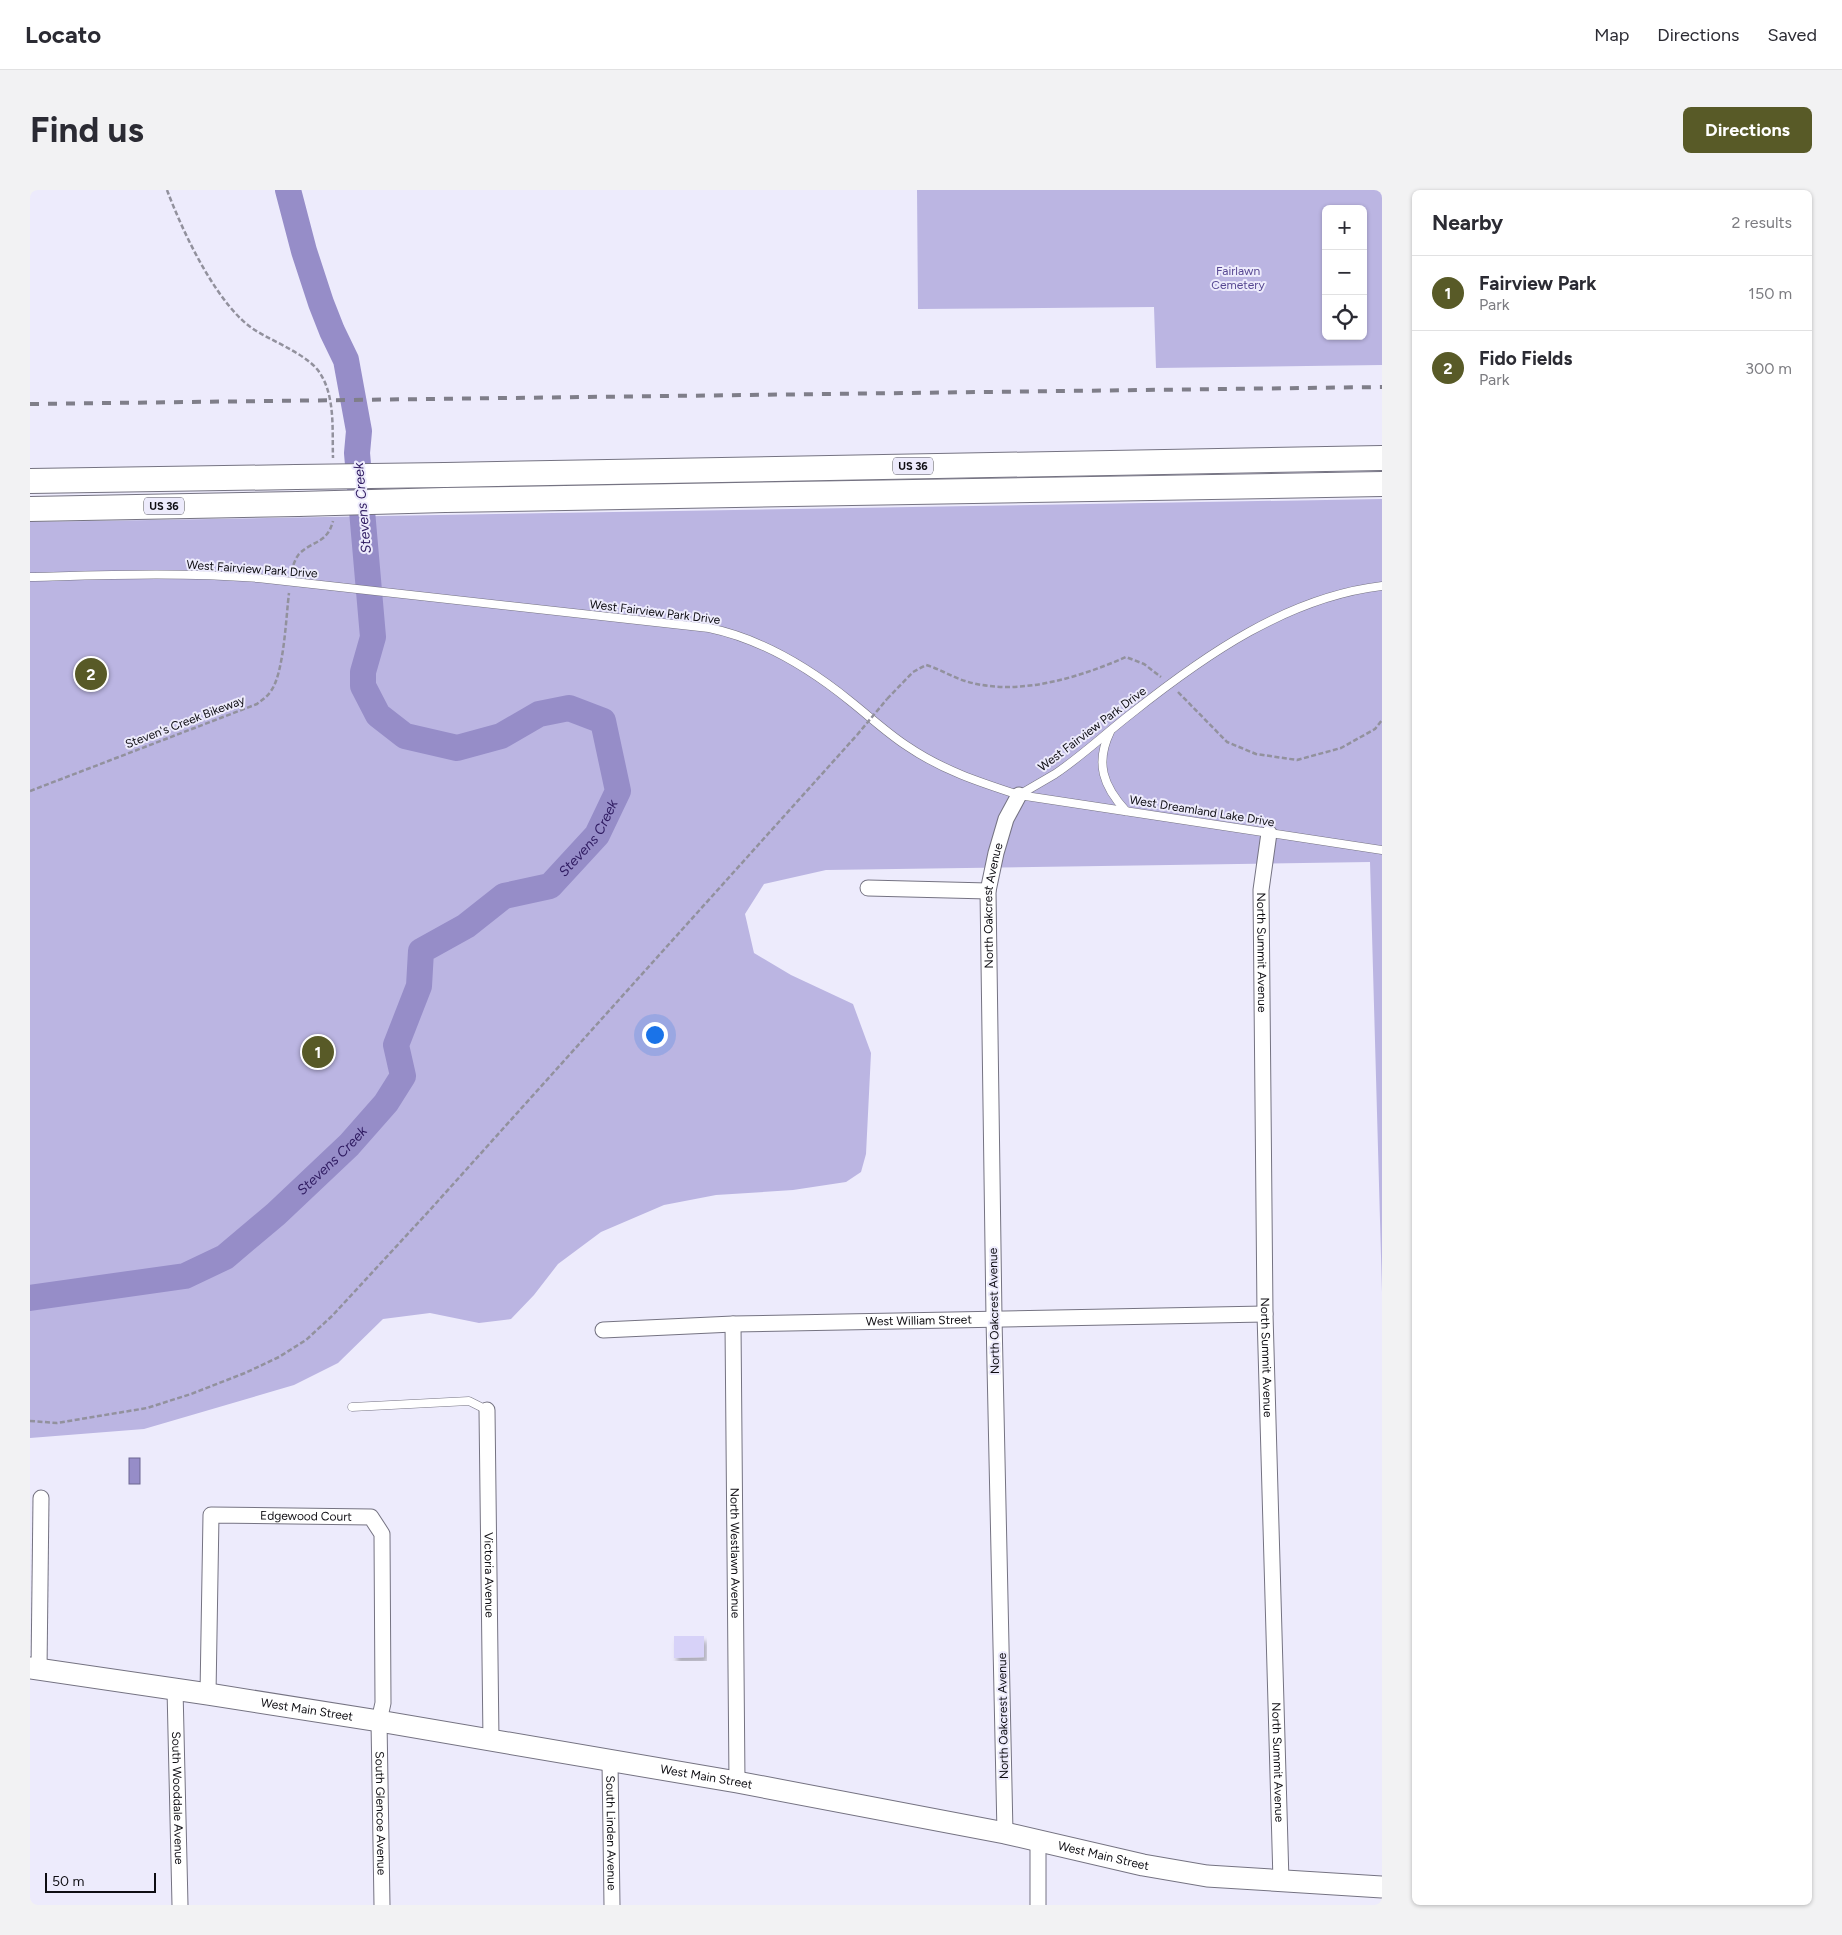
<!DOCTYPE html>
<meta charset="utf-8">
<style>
:root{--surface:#fff;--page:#f2f2f3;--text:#2b2b33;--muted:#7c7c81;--line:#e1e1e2;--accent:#585a27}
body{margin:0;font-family:Figtree,sans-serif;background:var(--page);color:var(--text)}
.controls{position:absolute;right:15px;top:15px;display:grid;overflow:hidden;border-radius:8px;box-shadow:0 1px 4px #0004}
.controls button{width:45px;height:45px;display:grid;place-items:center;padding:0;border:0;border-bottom:1px solid var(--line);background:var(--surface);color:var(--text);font:25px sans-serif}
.scale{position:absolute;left:15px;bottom:12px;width:111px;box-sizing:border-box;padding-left:5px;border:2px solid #0e0d12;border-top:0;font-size:14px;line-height:18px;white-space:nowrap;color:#0e0d12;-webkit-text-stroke:4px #edebfc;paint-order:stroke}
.you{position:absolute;left:624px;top:844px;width:18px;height:18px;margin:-12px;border:4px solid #fff;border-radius:50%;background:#1a73e8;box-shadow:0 0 0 8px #1a73e833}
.badge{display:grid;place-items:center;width:32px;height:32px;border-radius:50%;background:var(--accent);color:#fff;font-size:16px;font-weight:700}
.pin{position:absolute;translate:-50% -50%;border:2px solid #fff;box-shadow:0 1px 5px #0006}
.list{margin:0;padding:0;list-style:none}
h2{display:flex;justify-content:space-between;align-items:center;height:65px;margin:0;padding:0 20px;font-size:21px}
h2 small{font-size:16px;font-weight:400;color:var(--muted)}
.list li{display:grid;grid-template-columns:32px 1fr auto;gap:15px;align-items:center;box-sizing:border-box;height:75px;padding:0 20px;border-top:1px solid var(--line)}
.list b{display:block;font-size:19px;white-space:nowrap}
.list p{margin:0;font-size:16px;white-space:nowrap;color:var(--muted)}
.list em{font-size:16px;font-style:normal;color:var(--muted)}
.icon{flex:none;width:28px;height:28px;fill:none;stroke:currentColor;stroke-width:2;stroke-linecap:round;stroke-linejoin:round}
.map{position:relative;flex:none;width:1352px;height:1715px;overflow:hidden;border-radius:8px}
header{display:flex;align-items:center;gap:30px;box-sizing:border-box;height:70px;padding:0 25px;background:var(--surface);border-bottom:1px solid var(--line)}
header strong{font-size:24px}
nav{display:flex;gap:28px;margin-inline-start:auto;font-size:18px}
.intro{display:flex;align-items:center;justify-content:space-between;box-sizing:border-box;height:120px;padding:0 30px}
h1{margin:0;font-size:35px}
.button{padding:12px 22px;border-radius:8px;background:var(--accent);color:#fff;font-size:18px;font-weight:700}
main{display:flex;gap:30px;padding:0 30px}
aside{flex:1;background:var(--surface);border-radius:8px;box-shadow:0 1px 4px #0004}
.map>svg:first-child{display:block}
</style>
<header>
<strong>Locato</strong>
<nav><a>Map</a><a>Directions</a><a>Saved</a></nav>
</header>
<div class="intro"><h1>Find us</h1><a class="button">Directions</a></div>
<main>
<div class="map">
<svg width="1352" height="1715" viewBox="0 0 1352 1715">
<defs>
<filter id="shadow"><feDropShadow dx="3" dy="5.5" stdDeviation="2.5" flood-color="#0004"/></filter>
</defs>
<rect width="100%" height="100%" fill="#edebfc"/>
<!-- green -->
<g fill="#bbb5e2" fill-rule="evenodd">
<path d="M887,0H1352V175L1126,178L1124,117L888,119ZM1296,19H1333V146H1296Z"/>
<polygon points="1352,309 1352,1102 1340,672 796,680 734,694 715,724 724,763 761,785 823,814 841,863 836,964 831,982 816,992 763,1000 686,1005 634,1015 571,1042 528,1074 504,1105 481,1129 449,1133 400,1123 353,1129 308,1173 264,1195 114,1239 0,1248 0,332"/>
</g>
<!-- water -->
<rect fill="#968dc8" stroke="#6d6791" x="99" y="1268" width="11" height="26"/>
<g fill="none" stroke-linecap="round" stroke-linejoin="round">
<!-- river -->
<path stroke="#968dc8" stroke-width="26" id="s1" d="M0,1108L155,1086L195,1067L246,1024L319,955L356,913L373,886L366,855L389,796L391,761L436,736L474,706L520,696L567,645L588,601L573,531L539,518L509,524L471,546L427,558L375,546L348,525L333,496V482L343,447L327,263L329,241L316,170L302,141L291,113L274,61L258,0"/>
</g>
<!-- building -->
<polygon fill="#d7d2f8" filter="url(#shadow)" points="644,1446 674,1446 674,1467 644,1468"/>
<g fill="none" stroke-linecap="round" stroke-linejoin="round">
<!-- lane casing -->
<g stroke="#757382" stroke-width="9">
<g id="lane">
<path d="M0,387C76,385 152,382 228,388L679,438C732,449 778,477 820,511C839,526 857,543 877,556C912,580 949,592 989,605L1352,660"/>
<path d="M1080,542C1065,573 1073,596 1096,621"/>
<path d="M989,605C1001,598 1013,591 1025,584C1052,566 1076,543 1102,523C1175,465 1258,407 1352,396"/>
<polyline points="322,1217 439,1211 457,1220"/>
</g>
</g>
<!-- street casing -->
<g stroke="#757382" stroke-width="17">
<g id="street">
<path id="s2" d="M1239,643L1231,700L1235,1124L1251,1691"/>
<polyline points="838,698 958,701"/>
<path id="s3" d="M703,1134L707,1592"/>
<path id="s4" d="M573,1140L703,1134L1235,1124"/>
<path id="s5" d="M457,1220L461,1550"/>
<polyline points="9,1480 11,1308"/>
<path id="s6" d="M145,1499L150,1715"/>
<path id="s7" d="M178,1504L181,1325L341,1327L352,1344L353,1513L349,1531L352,1715"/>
<path id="s8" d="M580,1572L582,1715"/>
<path id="s9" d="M975,1643L964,1128L958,701L966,663L976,629L989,605"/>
<polyline points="1008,1651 1008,1715"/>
</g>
</g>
<!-- secondary casing -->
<g stroke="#757382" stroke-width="23">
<g id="secondary">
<path id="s10" d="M0,1478L178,1504L349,1531L707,1592L975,1643L1113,1675L1177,1686L1352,1697"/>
</g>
</g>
<!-- primary casing -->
<g stroke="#757382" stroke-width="26">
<g id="primary">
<polyline points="415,285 1352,268"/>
<polyline points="0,291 266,287"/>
<polyline points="415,310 1352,294"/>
<polyline points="0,319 268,314"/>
</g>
</g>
<!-- path -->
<g stroke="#92919d" stroke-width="2.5" stroke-dasharray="5 2.5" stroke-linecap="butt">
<path d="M137,0C152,40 180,99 211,129C224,142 240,148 256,157C267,163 279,170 287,179C306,203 302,240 303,268"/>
<path d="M261,382C263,376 265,369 269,364C283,350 297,354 303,331"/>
<polyline points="1148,502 1197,552 1226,564 1267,570 1311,558 1345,539 1352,530"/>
<path d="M857,509L883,482L896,475C910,479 922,487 935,491C987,507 1048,488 1096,467L1114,474L1131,487"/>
<path d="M0,601L227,514C232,510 237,507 241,501C254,483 256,427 259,403"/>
<polyline points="0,1231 27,1233 117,1218 161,1204 215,1183 249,1167 276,1150 302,1126 399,1021 827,545"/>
</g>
<!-- lane -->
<use href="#lane" stroke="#fff" stroke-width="8"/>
<!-- street -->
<use href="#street" stroke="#fff" stroke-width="15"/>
<!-- secondary -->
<use href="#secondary" stroke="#fff" stroke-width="21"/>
<!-- primary -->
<use href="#primary" stroke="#fff" stroke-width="24"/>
<!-- rail -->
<polyline stroke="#7f7e89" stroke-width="4" stroke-dasharray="9 9" stroke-linecap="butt" points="0,214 1352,197"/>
<!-- primary-bridge casing -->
<g stroke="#757382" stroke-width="26" stroke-linecap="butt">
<g id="primary-bridge">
<polyline points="266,287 415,285"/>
<polyline points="268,314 415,310"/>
</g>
</g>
<!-- path-bridge -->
<polyline stroke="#92919d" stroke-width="2.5" stroke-dasharray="5 2.5" stroke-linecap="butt" points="827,545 857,509"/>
<!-- primary-bridge -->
<use href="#primary-bridge" stroke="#fff" stroke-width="24"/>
</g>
<g text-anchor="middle" stroke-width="4" stroke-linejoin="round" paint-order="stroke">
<!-- shield labels -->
<g fill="#edebfc" stroke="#515058" stroke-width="1">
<rect x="863" y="267.5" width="40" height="17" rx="4"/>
<rect x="114" y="307.5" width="40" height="17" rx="4"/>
</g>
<g font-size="11" font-weight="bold" fill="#0e0d12">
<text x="883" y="280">US 36</text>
<text x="134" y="320">US 36</text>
</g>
<!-- park labels -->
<g font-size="12" fill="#574892" stroke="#edebfc">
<text x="1208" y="85">Fairlawn<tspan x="1208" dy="14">Cemetery</tspan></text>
</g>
<!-- street labels -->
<g font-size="12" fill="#0e0d12" stroke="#edebfc">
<text transform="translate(222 379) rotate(4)" y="4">West Fairview Park Drive</text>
<text transform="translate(625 422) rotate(7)" y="4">West Fairview Park Drive</text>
<text transform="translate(155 532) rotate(-21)" y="4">Steven's Creek Bikeway</text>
<text transform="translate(1062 539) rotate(-37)" y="4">West Fairview Park Drive</text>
<text transform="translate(1172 621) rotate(9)" y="4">West Dreamland Lake Drive</text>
<text dy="4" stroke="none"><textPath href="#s9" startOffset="928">North Oakcrest Avenue</textPath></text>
<text dy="4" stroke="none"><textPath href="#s2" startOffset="120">North Summit Avenue</textPath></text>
<text transform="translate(964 1121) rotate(-91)" y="4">North Oakcrest Avenue</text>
<text dy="4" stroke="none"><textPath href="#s4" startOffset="316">West William Street</textPath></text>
<text dy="4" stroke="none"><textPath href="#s2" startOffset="525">North Summit Avenue</textPath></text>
<text dy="4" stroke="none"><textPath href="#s7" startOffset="274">Edgewood Court</textPath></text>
<text dy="4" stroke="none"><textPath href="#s3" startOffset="229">North Westlawn Avenue</textPath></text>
<text dy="4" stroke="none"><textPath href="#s5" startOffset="165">Victoria Avenue</textPath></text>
<text dy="4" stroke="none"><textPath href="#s10" startOffset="280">West Main Street</textPath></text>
<text transform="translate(973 1526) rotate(-91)" y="4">North Oakcrest Avenue</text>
<text dy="4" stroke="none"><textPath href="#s2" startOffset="930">North Summit Avenue</textPath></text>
<text dy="4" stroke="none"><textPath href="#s10" startOffset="685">West Main Street</textPath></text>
<text dy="4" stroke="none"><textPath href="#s6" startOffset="109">South Wooddale Avenue</textPath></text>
<text dy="4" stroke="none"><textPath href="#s7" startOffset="639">South Glencoe Avenue</textPath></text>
<text dy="4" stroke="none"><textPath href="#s8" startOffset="71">South Linden Avenue</textPath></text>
<text dy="4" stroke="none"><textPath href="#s10" startOffset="1090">West Main Street</textPath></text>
</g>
<!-- water labels -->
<g font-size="14" font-style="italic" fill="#2f1b61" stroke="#edebfc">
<text transform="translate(332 318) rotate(-95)" y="5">Stevens Creek</text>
<text dy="5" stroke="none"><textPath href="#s1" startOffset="795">Stevens Creek</textPath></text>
<text dy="5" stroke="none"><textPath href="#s1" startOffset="345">Stevens Creek</textPath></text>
</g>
</g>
</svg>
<div class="controls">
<button>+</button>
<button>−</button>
<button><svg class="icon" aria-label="locate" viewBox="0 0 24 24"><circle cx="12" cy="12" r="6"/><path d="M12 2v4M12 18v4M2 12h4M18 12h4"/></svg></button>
</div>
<div class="scale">50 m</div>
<div class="you"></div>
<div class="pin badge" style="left:288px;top:862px">1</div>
<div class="pin badge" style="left:61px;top:484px">2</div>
</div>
<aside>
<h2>Nearby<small>2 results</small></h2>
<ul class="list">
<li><span class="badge">1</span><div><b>Fairview Park</b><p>Park</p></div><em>150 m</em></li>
<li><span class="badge">2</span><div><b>Fido Fields</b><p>Park</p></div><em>300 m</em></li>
</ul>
</aside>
</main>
